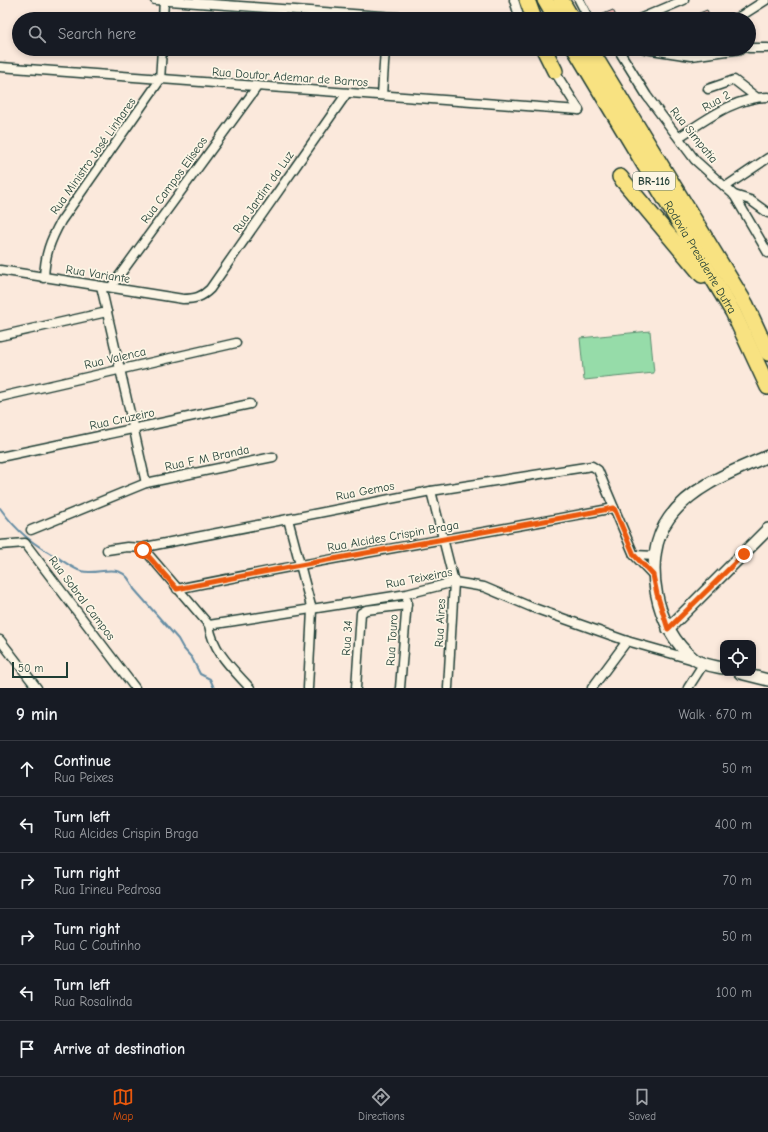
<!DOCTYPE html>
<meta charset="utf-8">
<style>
:root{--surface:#171b24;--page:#242831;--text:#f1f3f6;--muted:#9ea1a6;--line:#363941;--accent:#ea580c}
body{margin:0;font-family:"Comic Neue",sans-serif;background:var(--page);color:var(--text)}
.controls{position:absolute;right:12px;bottom:12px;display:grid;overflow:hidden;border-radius:8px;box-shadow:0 2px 6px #0003}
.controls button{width:36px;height:36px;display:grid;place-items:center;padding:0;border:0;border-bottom:1px solid var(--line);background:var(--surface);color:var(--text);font:20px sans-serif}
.scale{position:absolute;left:12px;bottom:10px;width:56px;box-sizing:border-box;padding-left:4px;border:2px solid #1f3d34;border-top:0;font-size:11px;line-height:14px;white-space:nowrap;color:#1f3d34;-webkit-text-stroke:3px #fcf5e5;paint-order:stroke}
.stop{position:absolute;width:12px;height:12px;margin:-9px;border:3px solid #ea580c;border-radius:50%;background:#fff}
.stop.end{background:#ea580c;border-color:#fff;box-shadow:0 1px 4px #0008}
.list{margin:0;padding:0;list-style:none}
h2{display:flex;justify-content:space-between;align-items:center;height:52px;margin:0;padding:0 16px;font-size:17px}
h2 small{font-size:13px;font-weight:400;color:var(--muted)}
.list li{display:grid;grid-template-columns:26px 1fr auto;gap:12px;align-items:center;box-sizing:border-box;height:56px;padding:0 16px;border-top:1px solid var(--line)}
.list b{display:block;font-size:15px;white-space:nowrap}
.list p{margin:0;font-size:13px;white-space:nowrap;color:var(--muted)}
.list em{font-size:13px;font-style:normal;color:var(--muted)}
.icon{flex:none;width:22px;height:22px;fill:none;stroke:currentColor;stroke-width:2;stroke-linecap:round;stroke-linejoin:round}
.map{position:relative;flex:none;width:768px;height:688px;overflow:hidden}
.search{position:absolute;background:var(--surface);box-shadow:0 2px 6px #0003;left:12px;right:12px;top:12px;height:44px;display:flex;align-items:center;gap:10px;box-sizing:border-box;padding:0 14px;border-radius:22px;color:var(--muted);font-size:15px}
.sheet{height:388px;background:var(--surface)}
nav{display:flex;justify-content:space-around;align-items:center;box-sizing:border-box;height:56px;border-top:1px solid var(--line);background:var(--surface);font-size:11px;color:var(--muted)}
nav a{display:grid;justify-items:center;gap:2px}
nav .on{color:var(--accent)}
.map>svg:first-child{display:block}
</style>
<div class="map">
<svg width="768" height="688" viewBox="0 0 768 688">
<rect width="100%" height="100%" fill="#fbe9dc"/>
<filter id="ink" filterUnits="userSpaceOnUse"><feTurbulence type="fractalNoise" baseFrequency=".025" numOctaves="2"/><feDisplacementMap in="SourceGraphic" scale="8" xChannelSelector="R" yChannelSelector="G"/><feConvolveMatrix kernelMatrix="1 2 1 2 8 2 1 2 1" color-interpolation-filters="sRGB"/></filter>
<g filter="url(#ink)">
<!-- green -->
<polygon fill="#96dca9" stroke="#5a8c6e" points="650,331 654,373 584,380 580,338"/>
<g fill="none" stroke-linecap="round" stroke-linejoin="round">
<!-- stream -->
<path stroke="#658da4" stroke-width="2" d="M0,508C17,532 34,545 60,559C66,563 74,569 81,571C99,577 122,557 134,589L178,639L183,648L192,658L200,674L210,679L214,688"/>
</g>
<!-- building -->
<g fill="#f6bab6" stroke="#1f3d34">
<polygon points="613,10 617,18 603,19 601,15"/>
<polygon points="707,10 711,18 699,19 697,14"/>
</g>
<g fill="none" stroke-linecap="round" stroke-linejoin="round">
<!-- minor casing -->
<g stroke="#1f3d34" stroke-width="11">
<g id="minor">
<polyline points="155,0 424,19"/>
<polyline points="514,0 520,19"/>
<polyline points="579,0 589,19"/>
<polyline points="163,19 164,0"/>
<polyline points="639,19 684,0"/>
<polyline points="736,19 766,0"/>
<polyline points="749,48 768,48"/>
<polyline points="618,49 647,96 695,160 734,195 768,253"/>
<polyline points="645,49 691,56 741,49"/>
<polyline points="0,67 579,110"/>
<polyline points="553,69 579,110"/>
<polyline points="708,89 734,80 756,97"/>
<polyline points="382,95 385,49"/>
<path d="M679,137C706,120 735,97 768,97"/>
<polyline points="725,187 768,158"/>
<polyline points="734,195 750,200 768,213"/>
<path d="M0,270L183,299C195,299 202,297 210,289L347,93"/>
<path d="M44,278C45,254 50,241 61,221L160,80L162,49"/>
<polyline points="101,286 146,483"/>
<polyline points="111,287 257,87"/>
<polyline points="0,336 107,312"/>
<polyline points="0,397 236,343"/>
<polyline points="0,457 250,404"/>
<polyline points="431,491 454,582 448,688"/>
<polyline points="288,519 312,610 308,688"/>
<polyline points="31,530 146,483 273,457"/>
<polyline points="0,545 25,543 135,688"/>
<polyline points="143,548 145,547 431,491 592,466 598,470 634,555 653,575"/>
<path d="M143,548L209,625C213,652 233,669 250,688"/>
<polyline points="107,550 127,547 143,548"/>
<polyline points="634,555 656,556"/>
<path d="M177,589C322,559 468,536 614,508"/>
<polyline points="209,625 407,594 454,582 484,587 531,607 627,641 694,660"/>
<polyline points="0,640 37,688"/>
<polyline points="356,688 361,613 366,610 407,605"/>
<polyline points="400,688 407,601"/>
<polyline points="592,688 627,641"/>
<polyline points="688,688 704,663"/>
</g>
</g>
<!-- secondary casing -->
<g stroke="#1f3d34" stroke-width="14">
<g id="secondary">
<polyline points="668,629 768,529"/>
<path d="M723,668C714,666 702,665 694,659C656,631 640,558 669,518C692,486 733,471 768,456"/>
<polyline points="740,673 768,680"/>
</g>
</g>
<!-- motorway casing -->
<g stroke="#1f3d34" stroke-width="18">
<g id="motorway">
<polyline points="527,0 534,19"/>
<polyline points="545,0 556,19"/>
<polyline points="561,0 572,19"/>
<polyline points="544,49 555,71"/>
<path id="s1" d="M575,49L733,312L768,387"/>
<polyline points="590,49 746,305 768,353"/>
<polyline points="620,177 702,275"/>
</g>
</g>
<!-- minor -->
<use href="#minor" stroke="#fcf5e5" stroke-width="8"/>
<!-- secondary -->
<use href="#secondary" stroke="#fcf5e5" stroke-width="11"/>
<!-- motorway -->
<use href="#motorway" stroke="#f8e281" stroke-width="15"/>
</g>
</g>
<g fill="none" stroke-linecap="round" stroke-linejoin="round" filter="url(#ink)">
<!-- route -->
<path stroke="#ea580c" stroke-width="5" d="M143,550L177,589C322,559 468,536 614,508L634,555L653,575L657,594L668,629L744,554"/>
</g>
<g text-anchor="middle" stroke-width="3.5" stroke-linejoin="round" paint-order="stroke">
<!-- shield labels -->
<rect fill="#fcf5e5" stroke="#617469" stroke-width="1" x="633" y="172" width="42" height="18" rx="3"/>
<g font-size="11" font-weight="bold" fill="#1f3d34">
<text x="654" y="185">BR-116</text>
</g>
<!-- street labels -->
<g font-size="12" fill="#1f3d34" stroke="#fcf5e5">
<text transform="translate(290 77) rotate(4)" y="4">Rua Doutor Ademar de Barros</text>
<text transform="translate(716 101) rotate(-29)" y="4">Rua 2</text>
<text transform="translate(694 135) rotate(51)" y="4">Rua Simpatia</text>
<text transform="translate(93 156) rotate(-55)" y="4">Rua Ministro José Linhares</text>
<text transform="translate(174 180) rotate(-54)" y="4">Rua Campos Eliseos</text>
<text transform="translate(263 192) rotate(-55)" y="4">Rua Jardim da Luz</text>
<text dy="4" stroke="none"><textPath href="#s1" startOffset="243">Rodovia Presidente Dutra</textPath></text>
<text transform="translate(98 274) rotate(9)" y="4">Rua Variante</text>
<text transform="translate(115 358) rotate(-13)" y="4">Rua Valenca</text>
<text transform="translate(122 419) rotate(-12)" y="4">Rua Cruzeiro</text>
<text transform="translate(207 458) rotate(-12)" y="4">Rua F M Branda</text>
<text transform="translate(365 491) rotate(-11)" y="4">Rua Gemos</text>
<text transform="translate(393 536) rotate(-10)" y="4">Rua Alcides Crispin Braga</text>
<text transform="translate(419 578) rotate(-11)" y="4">Rua Teixeiras</text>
<text transform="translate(82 598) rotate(53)" y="4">Rua Sobral Campos</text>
<text transform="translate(440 623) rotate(-87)" y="4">Rua Aires</text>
<text transform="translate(347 638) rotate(-86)" y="4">Rua 34</text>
<text transform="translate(392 640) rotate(-86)" y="4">Rua Touro</text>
</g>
</g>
</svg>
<div class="controls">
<button><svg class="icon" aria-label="locate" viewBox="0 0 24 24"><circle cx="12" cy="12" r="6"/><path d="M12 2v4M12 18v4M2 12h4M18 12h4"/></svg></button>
</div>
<div class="scale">50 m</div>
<div class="stop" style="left:143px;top:550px"></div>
<div class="stop end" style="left:744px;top:554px"></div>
<div class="search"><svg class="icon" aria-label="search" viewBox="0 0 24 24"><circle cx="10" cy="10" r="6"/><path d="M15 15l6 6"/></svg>Search here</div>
</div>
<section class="sheet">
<h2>9 min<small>Walk · 670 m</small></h2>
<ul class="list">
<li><svg class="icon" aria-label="ahead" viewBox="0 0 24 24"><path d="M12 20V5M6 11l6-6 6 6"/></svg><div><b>Continue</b><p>Rua Peixes</p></div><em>50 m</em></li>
<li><svg class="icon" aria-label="left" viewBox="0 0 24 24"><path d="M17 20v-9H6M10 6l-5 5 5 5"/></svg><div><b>Turn left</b><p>Rua Alcides Crispin Braga</p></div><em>400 m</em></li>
<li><svg class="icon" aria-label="right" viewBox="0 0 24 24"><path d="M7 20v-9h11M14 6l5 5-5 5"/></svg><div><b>Turn right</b><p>Rua Irineu Pedrosa</p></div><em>70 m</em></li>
<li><svg class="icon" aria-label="right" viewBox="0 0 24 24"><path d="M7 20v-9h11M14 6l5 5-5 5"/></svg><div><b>Turn right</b><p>Rua C Coutinho</p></div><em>50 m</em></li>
<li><svg class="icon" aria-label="left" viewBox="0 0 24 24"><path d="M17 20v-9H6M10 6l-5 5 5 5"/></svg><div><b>Turn left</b><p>Rua Rosalinda</p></div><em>100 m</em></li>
<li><svg class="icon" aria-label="arrive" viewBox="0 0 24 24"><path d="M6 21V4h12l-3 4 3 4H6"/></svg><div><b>Arrive at destination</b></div></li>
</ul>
</section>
<nav>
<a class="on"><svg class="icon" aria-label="map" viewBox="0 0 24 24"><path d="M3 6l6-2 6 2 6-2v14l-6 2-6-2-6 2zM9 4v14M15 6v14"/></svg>Map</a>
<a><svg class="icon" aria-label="directions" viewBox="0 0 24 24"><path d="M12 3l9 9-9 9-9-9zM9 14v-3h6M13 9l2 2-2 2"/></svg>Directions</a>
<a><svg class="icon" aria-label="saved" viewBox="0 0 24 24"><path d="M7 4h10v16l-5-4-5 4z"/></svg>Saved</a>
</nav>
